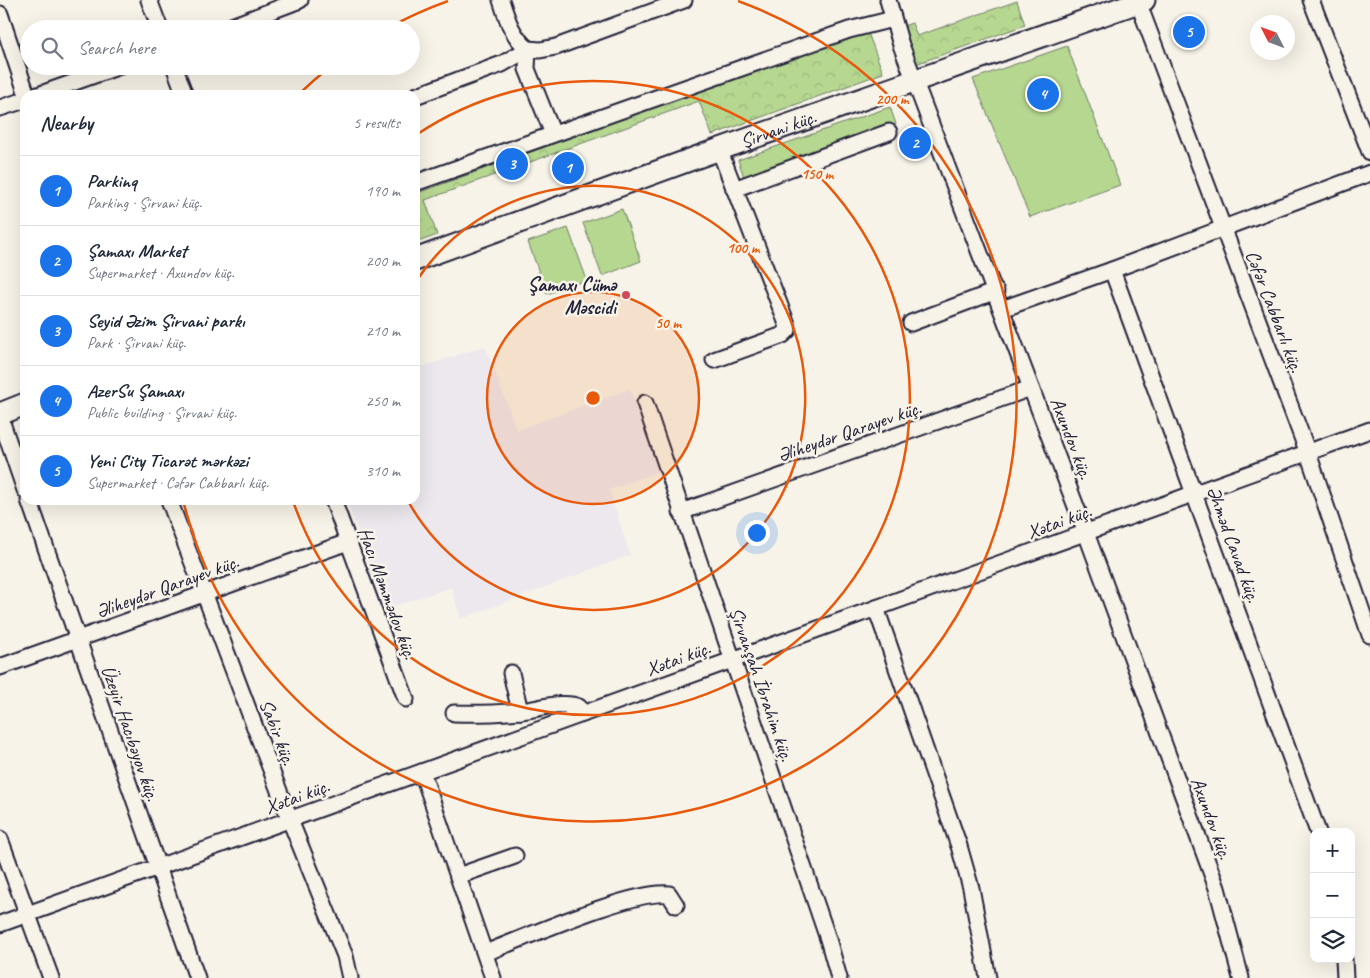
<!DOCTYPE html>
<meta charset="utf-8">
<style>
:root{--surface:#fff;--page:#f6f6f7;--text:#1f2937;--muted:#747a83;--line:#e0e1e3;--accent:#1a73e8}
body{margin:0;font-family:Caveat,sans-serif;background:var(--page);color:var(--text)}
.controls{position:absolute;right:15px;bottom:15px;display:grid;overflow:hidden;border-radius:10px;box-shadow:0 5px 20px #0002}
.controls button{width:45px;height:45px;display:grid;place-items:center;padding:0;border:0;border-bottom:1px solid var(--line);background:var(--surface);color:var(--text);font:25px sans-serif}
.compass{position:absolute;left:1250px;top:15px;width:45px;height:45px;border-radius:50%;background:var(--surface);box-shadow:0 5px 20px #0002;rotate:312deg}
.you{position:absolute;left:756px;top:532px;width:18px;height:18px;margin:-12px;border:4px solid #fff;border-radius:50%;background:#1a73e8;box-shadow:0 0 0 8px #1a73e833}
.badge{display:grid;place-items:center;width:32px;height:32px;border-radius:50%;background:var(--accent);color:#fff;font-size:16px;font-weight:700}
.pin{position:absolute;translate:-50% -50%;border:2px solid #fff;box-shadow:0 1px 5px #0006}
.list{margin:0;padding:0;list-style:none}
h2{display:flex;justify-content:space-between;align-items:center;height:65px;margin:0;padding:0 20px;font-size:21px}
h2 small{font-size:16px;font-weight:400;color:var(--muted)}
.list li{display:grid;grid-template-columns:32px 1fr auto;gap:15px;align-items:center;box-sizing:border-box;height:70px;padding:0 20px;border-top:1px solid var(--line)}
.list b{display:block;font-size:19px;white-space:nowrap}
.list p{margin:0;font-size:16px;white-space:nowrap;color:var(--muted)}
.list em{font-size:16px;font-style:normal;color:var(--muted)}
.icon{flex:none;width:28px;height:28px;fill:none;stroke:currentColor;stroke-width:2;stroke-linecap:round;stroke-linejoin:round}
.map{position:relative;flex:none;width:1370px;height:978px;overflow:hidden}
.search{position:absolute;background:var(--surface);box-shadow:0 5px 20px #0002;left:20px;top:20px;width:400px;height:55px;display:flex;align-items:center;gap:12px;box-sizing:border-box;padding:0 18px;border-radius:28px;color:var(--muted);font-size:19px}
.panel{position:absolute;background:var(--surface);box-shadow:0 5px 20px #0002;left:20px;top:90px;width:400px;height:415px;border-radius:15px}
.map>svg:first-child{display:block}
</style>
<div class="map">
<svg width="1370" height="978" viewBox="0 0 1370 978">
<defs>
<pattern id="forest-crowns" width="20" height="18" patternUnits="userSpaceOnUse" patternTransform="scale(1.25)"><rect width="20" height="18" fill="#b6d790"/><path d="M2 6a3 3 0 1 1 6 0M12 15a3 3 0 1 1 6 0" fill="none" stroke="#9cb87d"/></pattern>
</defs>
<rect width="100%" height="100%" fill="#f7f3e8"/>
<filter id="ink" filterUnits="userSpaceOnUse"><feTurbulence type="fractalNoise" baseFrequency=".02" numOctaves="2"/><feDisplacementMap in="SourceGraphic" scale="10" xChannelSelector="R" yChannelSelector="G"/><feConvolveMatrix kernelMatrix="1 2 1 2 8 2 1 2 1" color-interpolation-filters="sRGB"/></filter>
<g filter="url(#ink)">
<!-- built -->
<polygon fill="#ece8ed" points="485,346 517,430 630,389 659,471 609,490 630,555 461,619 451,587 384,610 347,500 415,500 415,369"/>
<!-- grass -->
<g fill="#b6d790" stroke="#6c7c66">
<polygon points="1067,46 1120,185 1030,217 973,79"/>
<polygon points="890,107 896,124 744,177 738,160"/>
<polygon points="622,209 641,261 602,276 583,223"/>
<polygon points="568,228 587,280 547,294 528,242"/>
</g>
<!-- forest -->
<g fill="url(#forest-crowns)" stroke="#6c7c66">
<polygon points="1017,1 1025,25 916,64 903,26 912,23 917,36"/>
<polygon points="867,30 883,73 712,135 699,101 425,200 437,235 415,243 415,194"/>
</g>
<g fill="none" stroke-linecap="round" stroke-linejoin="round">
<!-- minor casing -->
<g stroke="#22223b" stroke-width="19">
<g id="minor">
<polyline points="149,0 160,29"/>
<path d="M501,0C507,19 512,36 528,49"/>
<polyline points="888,0 901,45 1086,533 1217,888 1241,978"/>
<polyline points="1311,0 1370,152"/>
<polyline points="1138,2 1308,453 1370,635"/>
<polyline points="0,14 27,95"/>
<polyline points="224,29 300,0"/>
<polyline points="528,49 527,69 553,134"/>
<polyline points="174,66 185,95"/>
<polyline points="38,95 120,66"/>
<polyline points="415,96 502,64 528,49 540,50 556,47 684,0"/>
<polyline points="0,108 25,100"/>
<polyline points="415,183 849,30 893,19"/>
<polyline points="734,189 889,132"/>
<polyline points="1112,270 1318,832"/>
<polyline points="1002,309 1112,270 1370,173"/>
<polyline points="911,323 996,291"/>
<polyline points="714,360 783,335 788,330 787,324 719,149"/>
<polyline points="645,403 828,939 839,978"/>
<polyline points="0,417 25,490"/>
<polyline points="29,500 197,978"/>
<polyline points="169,500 290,820 345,956 350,978"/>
<polyline points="333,500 406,699"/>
<polyline points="681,512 1031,388"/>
<polyline points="876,608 959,846 971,888 988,978"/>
<polyline points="0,667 348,542"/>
<polyline points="511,673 520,711"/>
<path d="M454,713C476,714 498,713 521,711C539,709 563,700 579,707L583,714"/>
<polyline points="422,772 493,978"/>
<polyline points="0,839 51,978"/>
<polyline points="458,876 515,856"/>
<polyline points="0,924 1370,430"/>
<path d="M485,953C522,939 634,889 669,894L676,905"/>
<polyline points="1344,959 1345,978"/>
</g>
</g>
<!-- secondary casing -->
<g stroke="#22223b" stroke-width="25">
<g id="secondary">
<path id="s1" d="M415,260L706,154L1144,0"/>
<polyline points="0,414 25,404"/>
</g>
</g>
<!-- minor -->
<use href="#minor" stroke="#f7f3e8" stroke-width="15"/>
<!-- secondary -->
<use href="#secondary" stroke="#f7f3e8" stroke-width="21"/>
</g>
</g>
<!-- distance rings -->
<circle cx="593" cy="398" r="106" fill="#e8590c" fill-opacity=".12"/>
<g fill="none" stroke="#e8590c" stroke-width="2.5">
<circle cx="593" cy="398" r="106"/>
<path d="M415 283A212 212 0 1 1 408 501"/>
<path d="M416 135A317 317 0 1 1 293 501"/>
<path d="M299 94A423 423 0 0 1 330 67M388 28A423 423 0 0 1 448 1M738 1A423 423 0 1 1 183 500"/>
</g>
<!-- markers -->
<circle fill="#d1495b" stroke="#f7f3e8" stroke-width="2" cx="626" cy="295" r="5"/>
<g text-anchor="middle" stroke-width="5" stroke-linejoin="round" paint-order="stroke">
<!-- street labels -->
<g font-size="20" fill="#22223b" stroke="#f7f3e8">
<text dy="7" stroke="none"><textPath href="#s1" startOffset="386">Şirvani küç.</textPath></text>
<text transform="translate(1275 311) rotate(69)" y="7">Cəfər Cabbarlı küç.</text>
<text transform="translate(849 431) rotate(-19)" y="7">Əliheydər Qarayev küç.</text>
<text transform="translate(1072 438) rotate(69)" y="7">Axundov küç.</text>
<text transform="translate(1059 521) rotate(-20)" y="7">Xətai küç.</text>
<text transform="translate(1234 544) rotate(70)" y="7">Əhməd Cavad küç.</text>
<text transform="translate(167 586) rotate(-20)" y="7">Əliheydər Qarayev küç.</text>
<text transform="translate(388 593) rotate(70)" y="7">Hacı Məmmədov küç.</text>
<text transform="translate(678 658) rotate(-20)" y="7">Xətai küç.</text>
<text transform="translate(762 684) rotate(71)" y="7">Şirvanşah İbrahim küç.</text>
<text transform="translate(278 732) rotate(69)" y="7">Sabir küç.</text>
<text transform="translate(131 733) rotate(71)" y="7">Üzeyir Hacıbəyov küç.</text>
<text transform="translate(297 796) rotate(-20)" y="7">Xətai küç.</text>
<text transform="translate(1212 818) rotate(70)" y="7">Axundov küç.</text>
</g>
<!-- poi labels -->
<g font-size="20" font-weight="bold" fill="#22223b" stroke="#f7f3e8" text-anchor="end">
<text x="616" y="291">Şamaxı Cümə<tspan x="616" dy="23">Məscidi</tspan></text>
</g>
</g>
<circle cx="593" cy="398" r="8" fill="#e8590c" stroke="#f7f3e8" stroke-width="2.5"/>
<g font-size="15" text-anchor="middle" font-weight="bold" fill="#e8590c" stroke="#f7f3e8" stroke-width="5" stroke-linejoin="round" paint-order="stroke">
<text x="892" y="104">200 m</text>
<text x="817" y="179">150 m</text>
<text x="743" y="253">100 m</text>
<text x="668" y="328">50 m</text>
</g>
</svg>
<div class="controls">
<button>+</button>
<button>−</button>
<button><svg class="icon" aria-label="layers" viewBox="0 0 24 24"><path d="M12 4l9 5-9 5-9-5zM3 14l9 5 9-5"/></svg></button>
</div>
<svg class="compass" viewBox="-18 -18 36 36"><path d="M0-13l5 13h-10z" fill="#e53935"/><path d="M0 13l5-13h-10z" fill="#747a83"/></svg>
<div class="you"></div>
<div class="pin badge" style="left:568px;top:168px">1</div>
<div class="pin badge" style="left:915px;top:143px">2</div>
<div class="pin badge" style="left:512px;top:164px">3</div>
<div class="pin badge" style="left:1043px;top:94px">4</div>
<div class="pin badge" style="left:1189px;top:32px">5</div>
<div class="search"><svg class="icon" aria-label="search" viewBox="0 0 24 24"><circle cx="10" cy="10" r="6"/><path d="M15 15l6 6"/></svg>Search here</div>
<section class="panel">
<h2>Nearby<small>5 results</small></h2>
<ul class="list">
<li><span class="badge">1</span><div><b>Parkinq</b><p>Parking · Şirvani küç.</p></div><em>190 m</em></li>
<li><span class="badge">2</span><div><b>Şamaxı Market</b><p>Supermarket · Axundov küç.</p></div><em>200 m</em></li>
<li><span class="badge">3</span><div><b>Seyid Əzim Şirvani parkı</b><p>Park · Şirvani küç.</p></div><em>210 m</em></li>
<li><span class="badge">4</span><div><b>AzerSu Şamaxı</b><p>Public building · Şirvani küç.</p></div><em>250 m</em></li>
<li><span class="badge">5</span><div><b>Yeni City Ticarət mərkəzi</b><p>Supermarket · Cəfər Cabbarlı küç.</p></div><em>310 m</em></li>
</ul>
</section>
</div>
